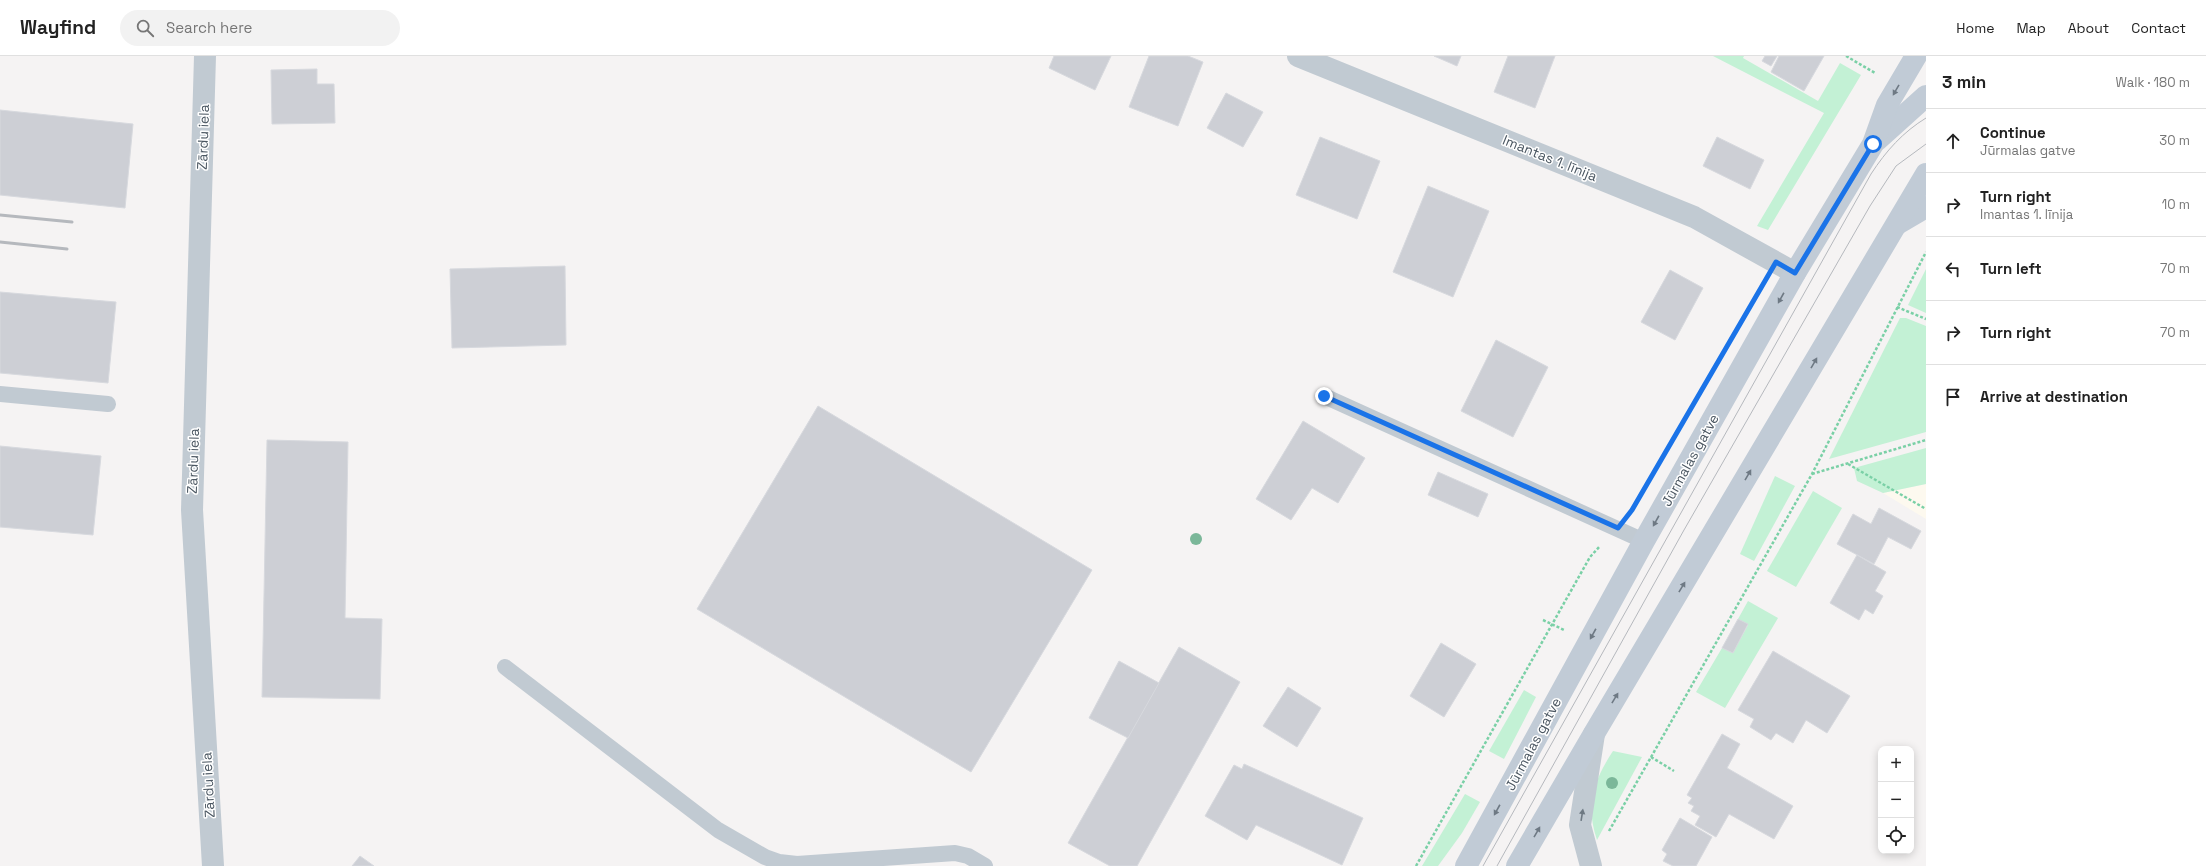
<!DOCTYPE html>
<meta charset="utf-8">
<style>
:root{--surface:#fff;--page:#f2f2f2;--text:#222;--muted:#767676;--line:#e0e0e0}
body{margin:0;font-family:"Space Grotesk",sans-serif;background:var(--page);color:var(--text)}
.controls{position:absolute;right:12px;bottom:12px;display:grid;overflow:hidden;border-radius:8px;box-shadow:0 2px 10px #0003}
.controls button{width:36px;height:36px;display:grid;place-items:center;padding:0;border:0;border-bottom:1px solid var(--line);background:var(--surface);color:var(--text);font:20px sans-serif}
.stop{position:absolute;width:12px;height:12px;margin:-9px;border:3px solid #1a73e8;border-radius:50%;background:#fff}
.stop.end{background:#1a73e8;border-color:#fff;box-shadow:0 1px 4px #0008}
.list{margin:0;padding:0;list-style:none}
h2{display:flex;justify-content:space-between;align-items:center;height:52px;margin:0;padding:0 16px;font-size:17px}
h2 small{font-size:13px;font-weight:400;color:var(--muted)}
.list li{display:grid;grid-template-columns:26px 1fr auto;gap:12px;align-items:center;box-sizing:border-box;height:64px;padding:0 16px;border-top:1px solid var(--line)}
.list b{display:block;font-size:15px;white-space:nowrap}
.list p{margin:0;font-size:13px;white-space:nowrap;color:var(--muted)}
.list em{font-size:13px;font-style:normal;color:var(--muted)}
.icon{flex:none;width:22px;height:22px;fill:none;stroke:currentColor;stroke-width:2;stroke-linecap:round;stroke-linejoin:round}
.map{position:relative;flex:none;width:1926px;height:810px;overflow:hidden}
header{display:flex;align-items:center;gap:24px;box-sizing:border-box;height:56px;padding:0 20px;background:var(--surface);border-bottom:1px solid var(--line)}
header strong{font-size:19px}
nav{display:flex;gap:22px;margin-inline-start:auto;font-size:14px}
.search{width:280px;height:36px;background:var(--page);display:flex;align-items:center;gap:10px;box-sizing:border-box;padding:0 14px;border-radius:22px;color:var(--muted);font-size:15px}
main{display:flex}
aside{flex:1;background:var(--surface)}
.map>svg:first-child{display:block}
</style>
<header>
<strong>Wayfind</strong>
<div class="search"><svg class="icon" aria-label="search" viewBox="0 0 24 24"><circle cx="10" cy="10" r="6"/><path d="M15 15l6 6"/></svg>Search here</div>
<nav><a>Home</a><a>Map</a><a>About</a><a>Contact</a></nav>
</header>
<main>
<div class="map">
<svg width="1926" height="810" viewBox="0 0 1926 810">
<rect width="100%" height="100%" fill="#f5f3f3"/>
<!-- commercial -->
<polygon fill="#fdf9ef" points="1926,428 1926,463 1883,437"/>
<!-- grass -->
<g fill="#c3f1d5">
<polygon points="1713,0 1744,0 1743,2 1818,45 1840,7 1861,19 1768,174 1757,170 1824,57"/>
<polygon points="1926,213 1926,257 1908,249"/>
<polygon points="1900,262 1906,262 1926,270 1926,376 1829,403"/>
<polygon points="1926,392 1926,428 1883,437 1857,425 1854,412"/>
<polygon points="1775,420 1795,430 1754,505 1740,498"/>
<polygon points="1813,435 1842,452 1796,531 1767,515"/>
<polygon points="1748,545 1778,562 1725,652 1696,636 1722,592 1733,597 1748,569 1738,563"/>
<polygon points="1524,634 1536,641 1504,703 1489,695"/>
<path d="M1613,695L1642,701L1597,784C1585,748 1593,726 1613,695Z"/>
<polygon points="1465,738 1480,746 1462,777 1438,810 1422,810"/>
</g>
<!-- building -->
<g fill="#cdcfd5" stroke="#d7d9de">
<polygon points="1054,0 1111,0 1095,34 1049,12"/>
<polygon points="1149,0 1188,0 1203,6 1178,70 1129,51"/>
<polygon points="1434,0 1461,0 1457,10"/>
<polygon points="1508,0 1555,0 1535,52 1494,36"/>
<polygon points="1765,0 1777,0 1771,10 1762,5"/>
<polygon points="1779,0 1824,0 1804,35 1771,16"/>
<polygon points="317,13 317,28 334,28 335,67 272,68 271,14"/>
<polygon points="1226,37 1263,56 1243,91 1207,72"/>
<polygon points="0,54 133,68 125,152 0,139"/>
<polygon points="1320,81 1380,105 1357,163 1296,139"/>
<polygon points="1717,81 1764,104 1750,133 1703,110"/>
<polygon points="1428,130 1489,155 1453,241 1393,216"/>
<polygon points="565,210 566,289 452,292 450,213"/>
<polygon points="1670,214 1703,232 1675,284 1641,266"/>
<polygon points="0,236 116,246 108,327 0,317"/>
<polygon points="1496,284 1548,311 1513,381 1461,355"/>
<polygon points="818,350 1092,514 971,716 697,553"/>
<polygon points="1303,365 1365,402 1338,447 1312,432 1291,464 1256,443"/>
<polygon points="267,384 348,386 345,562 382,563 380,643 262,641"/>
<polygon points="0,390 101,400 93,479 0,471"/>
<polygon points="1438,416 1488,438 1478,461 1428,439"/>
<polygon points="1879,452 1921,475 1911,493 1888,481 1874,508 1837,488 1853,458 1871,468"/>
<polygon points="1857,499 1886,516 1875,535 1883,540 1873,558 1865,553 1859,564 1830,547"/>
<polygon points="1738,563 1748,568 1733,597 1722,592"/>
<polygon points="1441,587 1476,608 1444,661 1410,640"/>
<polygon points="1179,591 1240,626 1137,810 1110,810 1068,787"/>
<polygon points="1773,595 1850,640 1827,677 1806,664 1793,687 1776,677 1771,684 1750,671 1754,663 1738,654"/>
<polygon points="1119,605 1159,627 1128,682 1089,662"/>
<polygon points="1288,631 1321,652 1297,691 1263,670"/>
<polygon points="1722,678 1740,688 1727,712 1793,750 1774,783 1729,758 1716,781 1695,769 1700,760 1691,755 1694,750 1688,747 1692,742 1687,739"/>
<polygon points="1244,708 1363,762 1342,809 1256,769 1247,784 1205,760 1234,709 1242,713"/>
<polygon points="1680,762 1712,781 1696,810 1673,810 1663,805 1667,798 1662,794"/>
<polygon points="360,800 374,810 352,810"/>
</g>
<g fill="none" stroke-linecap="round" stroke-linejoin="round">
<!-- path -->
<g stroke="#7ad0a6" stroke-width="2.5" stroke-dasharray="3 2" stroke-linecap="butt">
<polyline points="1846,0 1875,17"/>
<polyline points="1897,251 1926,263"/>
<polyline points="1848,408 1926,453"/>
<polyline points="1812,418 1926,384"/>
<polyline points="1543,564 1564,574"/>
<polyline points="1651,701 1674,715"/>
<polyline points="1609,775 1812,418 1926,196"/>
<polyline points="1416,810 1590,501 1600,490"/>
</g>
<!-- service -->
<g stroke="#c1cad2" stroke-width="16">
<polyline points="0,338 108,348"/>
<polyline points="1324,340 1644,485"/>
<polyline points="505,611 718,774 765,801 779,806 797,808 955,797 968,800 985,810"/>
</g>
<!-- minor -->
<g stroke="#c1cad2" stroke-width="22">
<polyline points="205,0 192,454 213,810"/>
<polyline points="1298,0 1694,161 1795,217"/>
<polyline points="1591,810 1580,769 1594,678"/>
</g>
<!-- secondary -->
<g stroke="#c1cbd6" stroke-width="22">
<polyline points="1877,84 1926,40"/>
<polyline points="1897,168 1926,151"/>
<polyline points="1466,810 1644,485 1795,217 1873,88 1887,49 1916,0"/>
<polyline points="1517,810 1595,676 1926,118"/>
</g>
<!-- tram -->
<g stroke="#b5b8bd" stroke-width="1">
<path d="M1483,810L1871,118C1886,95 1903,76 1926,62"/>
<polyline points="1497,810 1684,474 1870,150 1896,110 1926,88"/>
</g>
<!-- rail -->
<g stroke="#b5b8bd" stroke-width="3">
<polyline points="0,159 72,166"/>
<polyline points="0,186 67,193"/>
</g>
</g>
<!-- trees -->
<g fill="#7bb799">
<circle cx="1196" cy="483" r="6"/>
<circle cx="1612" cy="727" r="6"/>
</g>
<!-- one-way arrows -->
<defs><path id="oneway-solid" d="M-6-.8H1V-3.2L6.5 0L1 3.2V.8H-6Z"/></defs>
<g fill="#6e7984">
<use href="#oneway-solid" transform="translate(1896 34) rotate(120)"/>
<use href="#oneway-solid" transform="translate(1781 242) rotate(119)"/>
<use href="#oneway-solid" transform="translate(1814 307) rotate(-60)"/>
<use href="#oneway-solid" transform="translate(1748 419) rotate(-60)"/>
<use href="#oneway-solid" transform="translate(1656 465) rotate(119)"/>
<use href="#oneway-solid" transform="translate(1682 531) rotate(-59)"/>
<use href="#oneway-solid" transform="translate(1593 578) rotate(119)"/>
<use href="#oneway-solid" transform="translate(1615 642) rotate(-59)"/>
<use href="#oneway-solid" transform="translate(1497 754) rotate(119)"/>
<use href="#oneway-solid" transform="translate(1537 776) rotate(-60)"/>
</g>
<use fill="#6e7983" href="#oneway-solid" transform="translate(1582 759) rotate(-81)"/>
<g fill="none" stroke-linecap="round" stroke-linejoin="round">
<!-- route -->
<polyline stroke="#1a73e8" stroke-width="5" points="1324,340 1618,472 1632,454 1776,206 1795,217 1873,88"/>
</g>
<g text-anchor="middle" stroke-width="3" stroke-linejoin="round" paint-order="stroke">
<!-- street labels -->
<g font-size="14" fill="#4a5661" stroke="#fff">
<text transform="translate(203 81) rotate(-88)" y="5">Zārdu iela</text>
<text transform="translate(1550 102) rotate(22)" y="5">Imantas 1. līnija</text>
<text transform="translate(1690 404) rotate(-61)" y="5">Jūrmalas gatve</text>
<text transform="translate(193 405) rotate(-88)" y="5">Zārdu iela</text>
<text transform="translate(1533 688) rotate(-62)" y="5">Jūrmalas gatve</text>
<text transform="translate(208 729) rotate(-93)" y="5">Zārdu iela</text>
</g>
</g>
</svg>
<div class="controls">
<button>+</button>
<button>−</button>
<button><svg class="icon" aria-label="locate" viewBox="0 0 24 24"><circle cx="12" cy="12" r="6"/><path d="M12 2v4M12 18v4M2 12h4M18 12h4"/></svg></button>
</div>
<div class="stop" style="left:1873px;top:88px"></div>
<div class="stop end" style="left:1324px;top:340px"></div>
</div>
<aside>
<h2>3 min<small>Walk · 180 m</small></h2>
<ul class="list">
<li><svg class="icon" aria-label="ahead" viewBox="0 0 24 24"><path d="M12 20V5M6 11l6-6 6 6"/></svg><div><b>Continue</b><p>Jūrmalas gatve</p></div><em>30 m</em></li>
<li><svg class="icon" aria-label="right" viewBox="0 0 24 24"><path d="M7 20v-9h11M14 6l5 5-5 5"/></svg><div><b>Turn right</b><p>Imantas 1. līnija</p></div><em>10 m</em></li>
<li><svg class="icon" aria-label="left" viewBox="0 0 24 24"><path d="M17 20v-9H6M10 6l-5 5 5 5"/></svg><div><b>Turn left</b></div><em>70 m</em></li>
<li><svg class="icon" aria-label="right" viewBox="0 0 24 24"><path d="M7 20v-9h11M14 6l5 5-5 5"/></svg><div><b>Turn right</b></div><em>70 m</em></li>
<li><svg class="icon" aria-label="arrive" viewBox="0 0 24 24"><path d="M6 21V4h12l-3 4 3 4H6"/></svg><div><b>Arrive at destination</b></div></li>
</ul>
</aside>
</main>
